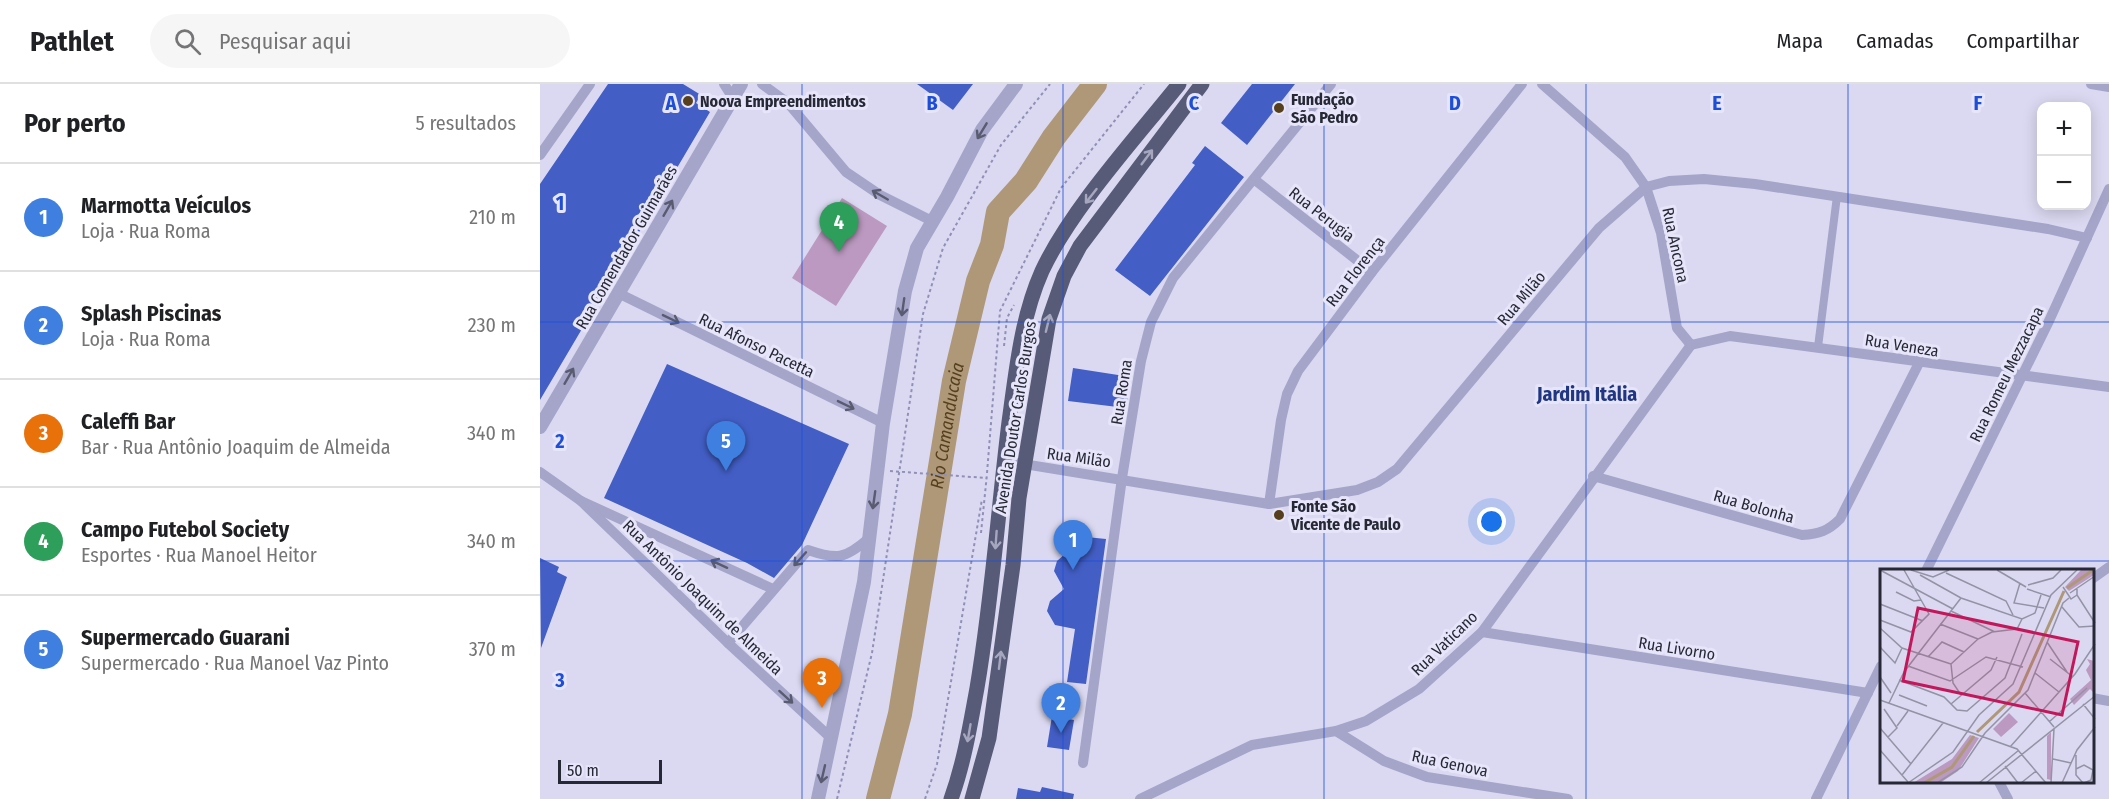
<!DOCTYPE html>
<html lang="pt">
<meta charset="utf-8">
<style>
:root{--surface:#fff;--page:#f6f6f6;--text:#202124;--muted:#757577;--line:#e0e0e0;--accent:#563f1c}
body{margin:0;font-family:"Fira Sans Condensed",sans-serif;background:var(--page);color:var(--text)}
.controls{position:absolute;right:18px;top:18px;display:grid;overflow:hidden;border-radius:12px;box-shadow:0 3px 15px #0003}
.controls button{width:54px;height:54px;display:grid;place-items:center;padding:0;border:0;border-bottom:2px solid var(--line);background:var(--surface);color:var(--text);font:30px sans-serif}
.scale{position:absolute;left:18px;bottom:15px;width:104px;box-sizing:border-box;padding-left:6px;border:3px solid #262935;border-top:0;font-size:16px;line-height:21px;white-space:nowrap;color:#262935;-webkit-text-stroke:4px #e7e5f9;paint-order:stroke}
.you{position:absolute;left:952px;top:438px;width:21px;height:21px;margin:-15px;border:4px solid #fff;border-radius:50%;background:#1a73e8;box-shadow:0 0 0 9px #1a73e833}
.badge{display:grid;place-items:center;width:39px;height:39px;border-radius:50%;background:var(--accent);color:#fff;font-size:20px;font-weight:700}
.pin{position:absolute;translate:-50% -50px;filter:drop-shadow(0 2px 3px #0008)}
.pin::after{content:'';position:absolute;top:32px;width:21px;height:18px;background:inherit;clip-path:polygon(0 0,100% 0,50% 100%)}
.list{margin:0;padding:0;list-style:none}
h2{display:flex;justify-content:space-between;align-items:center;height:78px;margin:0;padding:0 24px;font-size:26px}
h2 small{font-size:20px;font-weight:400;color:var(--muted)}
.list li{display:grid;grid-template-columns:39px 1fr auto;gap:18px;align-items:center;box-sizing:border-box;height:108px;padding:0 24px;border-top:2px solid var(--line)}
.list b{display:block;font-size:22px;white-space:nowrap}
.list p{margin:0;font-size:20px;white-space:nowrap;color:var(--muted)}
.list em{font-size:20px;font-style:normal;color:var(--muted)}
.icon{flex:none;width:33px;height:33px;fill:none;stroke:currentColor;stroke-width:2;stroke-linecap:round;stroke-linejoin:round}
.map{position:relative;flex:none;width:1569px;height:715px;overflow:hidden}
header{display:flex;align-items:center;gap:36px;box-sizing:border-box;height:84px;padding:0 30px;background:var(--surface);border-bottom:2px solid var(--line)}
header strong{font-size:28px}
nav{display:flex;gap:33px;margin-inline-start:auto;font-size:21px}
.search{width:420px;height:54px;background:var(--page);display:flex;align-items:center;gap:15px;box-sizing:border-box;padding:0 21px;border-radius:33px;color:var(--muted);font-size:22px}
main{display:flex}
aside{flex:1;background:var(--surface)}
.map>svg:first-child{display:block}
</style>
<header>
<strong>Pathlet</strong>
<div class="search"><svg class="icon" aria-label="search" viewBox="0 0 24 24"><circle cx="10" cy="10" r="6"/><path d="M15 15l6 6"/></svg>Pesquisar aqui</div>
<nav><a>Mapa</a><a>Camadas</a><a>Compartilhar</a></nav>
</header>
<main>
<aside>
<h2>Por perto<small>5 resultados</small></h2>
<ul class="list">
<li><span class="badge" style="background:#3f7fe0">1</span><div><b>Marmotta Veículos</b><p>Loja · Rua Roma</p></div><em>210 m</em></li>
<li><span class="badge" style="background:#3f7fe0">2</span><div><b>Splash Piscinas</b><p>Loja · Rua Roma</p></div><em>230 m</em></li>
<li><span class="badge" style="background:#e8710a">3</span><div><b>Caleffi Bar</b><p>Bar · Rua Antônio Joaquim de Almeida</p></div><em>340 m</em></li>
<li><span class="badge" style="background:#2e9e5b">4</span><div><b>Campo Futebol Society</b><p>Esportes · Rua Manoel Heitor</p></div><em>340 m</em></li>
<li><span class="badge" style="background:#3f7fe0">5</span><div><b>Supermercado Guarani</b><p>Supermercado · Rua Manoel Vaz Pinto</p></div><em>370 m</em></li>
</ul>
</aside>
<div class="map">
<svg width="1569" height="715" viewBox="0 0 1569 715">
<rect width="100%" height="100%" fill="#dbd9f1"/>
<!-- green -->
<polygon fill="#bb99c0" points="302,114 347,142 296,222 252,194"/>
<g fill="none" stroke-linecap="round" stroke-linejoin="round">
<!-- river -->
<path stroke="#ae9878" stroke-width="24" id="s1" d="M338,715L360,630L414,297L438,197L452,161L458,128L486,97L514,53L555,0"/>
</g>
<!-- building -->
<g fill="#435fc6">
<polygon points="68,0 143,0 161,11 156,19 170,28 0,316 0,100"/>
<polygon points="377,0 433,0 413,26"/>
<polygon points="712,0 755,0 707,61 681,39"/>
<polygon points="665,62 704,93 610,212 575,186 655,81 652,79"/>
<polygon points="127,280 309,360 262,461 234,494 207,479 64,414"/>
<polygon points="533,284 591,293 586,324 528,317"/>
<polygon points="527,451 566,455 546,600 527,598 535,545 515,541 507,527 510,517 524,505 514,487 517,477 525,470"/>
<polygon points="0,474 19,483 17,488 27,493 1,564"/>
<polygon points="512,632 534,636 529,666 507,663"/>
<polygon points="502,703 534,710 533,715 476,715 478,704 500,708"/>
</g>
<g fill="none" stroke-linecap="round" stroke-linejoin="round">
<!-- path -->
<g stroke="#9090b5" stroke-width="2" stroke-dasharray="3 3" stroke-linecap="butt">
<polyline points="464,262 467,234 474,221"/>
<polyline points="350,387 446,394"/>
<polyline points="447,389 460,227 521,104 604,0"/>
<polyline points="441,449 447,390"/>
<polyline points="297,715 332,569 383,230 403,164 461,61 510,0"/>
<polyline points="385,715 397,680 442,415"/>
</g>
<!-- pedestrian -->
<polyline stroke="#a5a5c9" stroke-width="8" points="1278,263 1297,112"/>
<!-- minor -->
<g stroke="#a5a5c9" stroke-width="10">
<polyline points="184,0 193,14"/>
<polyline points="222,0 248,19 306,88 340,111 392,137"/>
<polyline points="1002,0 1085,73 1106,103 1121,149 1137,244 1151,261"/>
<polyline points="1551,0 1569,3"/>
<polyline points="0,71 50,0"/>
<polyline points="715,96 832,188"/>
<polyline points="78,209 343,339"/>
<polyline points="1151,261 1190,252 1569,303"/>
<polyline points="465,377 729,420 817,406 838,398 857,385 1059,144 1106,103 1129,97 1164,95 1215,100 1508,145 1547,154"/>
<polyline points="0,388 41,417 233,505"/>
<path d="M1053,392L1262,451C1279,450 1288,447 1300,435L1379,279"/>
<polyline points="41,417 188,559 291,654"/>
<polyline points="729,420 741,336 747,310 758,287 832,188 982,0"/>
<polyline points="1386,487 1509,237 1569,105"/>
<polyline points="1552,495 1569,483"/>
<polyline points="942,548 1328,609"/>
<path d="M188,559L268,466C297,476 305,475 328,455"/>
<polyline points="1552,614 1569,617"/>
<polyline points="796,647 844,677 887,693 1028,715"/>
<polyline points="543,679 582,394 601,277 611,238 633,194 791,0"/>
<polyline points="1459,698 1468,715"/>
<polyline points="600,715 712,661 796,647 826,637 879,605 942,548 1151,261"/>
<polyline points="1276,715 1341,582"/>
</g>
<!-- tertiary -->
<g stroke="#a5a5c9" stroke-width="14">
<polyline points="0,343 201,0"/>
<polyline points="278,715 324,498 343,339 365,207 377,164 407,113 442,46 476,0"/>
</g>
<!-- primary -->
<g stroke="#575b77" stroke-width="15">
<path d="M411,715C424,679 430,642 437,604C452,516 458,427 469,338C476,288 481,234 502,187C531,125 595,55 639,0"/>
<polyline points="432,715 449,654 473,481 479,414 509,235 524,192 540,162 662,0"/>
</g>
</g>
<!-- one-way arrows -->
<defs><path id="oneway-shaft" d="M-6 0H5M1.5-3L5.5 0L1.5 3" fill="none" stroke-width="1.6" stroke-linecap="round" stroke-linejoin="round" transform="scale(1.5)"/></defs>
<g stroke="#595b70">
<use href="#oneway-shaft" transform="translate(442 47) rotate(121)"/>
<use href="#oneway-shaft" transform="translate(340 111) rotate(-150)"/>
<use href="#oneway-shaft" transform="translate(128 124) rotate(-60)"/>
<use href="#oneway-shaft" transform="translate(363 223) rotate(98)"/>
<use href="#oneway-shaft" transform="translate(131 235) rotate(26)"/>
<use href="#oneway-shaft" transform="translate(29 292) rotate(-60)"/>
<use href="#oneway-shaft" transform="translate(306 321) rotate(26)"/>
<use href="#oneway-shaft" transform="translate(334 416) rotate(98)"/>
<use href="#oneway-shaft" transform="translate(260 475) rotate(132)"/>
<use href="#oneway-shaft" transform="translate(179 480) rotate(-155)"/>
<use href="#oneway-shaft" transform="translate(246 613) rotate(42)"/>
<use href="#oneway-shaft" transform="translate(283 690) rotate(103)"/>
</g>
<g stroke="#a6a7be">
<use href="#oneway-shaft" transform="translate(607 73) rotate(-53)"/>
<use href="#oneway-shaft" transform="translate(551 112) rotate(128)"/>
<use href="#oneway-shaft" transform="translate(508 239) rotate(-76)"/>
<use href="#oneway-shaft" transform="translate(456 456) rotate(94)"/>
<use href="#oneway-shaft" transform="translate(460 576) rotate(-83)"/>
<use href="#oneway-shaft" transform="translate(429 649) rotate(100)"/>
</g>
<!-- grid -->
<path fill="none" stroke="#1d4ed8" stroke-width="1.5" stroke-opacity="0.55" d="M262,0V715M523,0V715M784,0V715M1046,0V715M1308,0V715M0,238H1569M0,477H1569"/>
<!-- markers -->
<g fill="#563f1c" stroke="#e7e5f9" stroke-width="2">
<circle cx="148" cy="17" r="6"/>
<circle cx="739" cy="24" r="6"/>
<circle cx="739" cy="431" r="6"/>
</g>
<g text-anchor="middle" stroke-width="6" stroke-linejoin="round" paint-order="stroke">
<!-- poi labels -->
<g font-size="16" font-weight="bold" fill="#262935" stroke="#e7e5f9" text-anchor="start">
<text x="751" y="21">Fundação<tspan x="751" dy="18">São Pedro</tspan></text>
<text x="160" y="23">Noova Empreendimentos</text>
<text x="751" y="428">Fonte São<tspan x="751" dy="18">Vicente de Paulo</tspan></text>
</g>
<!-- street labels -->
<g font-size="16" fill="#262935" stroke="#e7e5f9">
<text transform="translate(782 130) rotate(38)" y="6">Rua Perugia</text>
<text transform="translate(1136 161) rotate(78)" y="6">Rua Ancona</text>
<text transform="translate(86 163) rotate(-60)" y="6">Rua Comendador Guimarães</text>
<text transform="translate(815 187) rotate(-52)" y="6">Rua Florença</text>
<text transform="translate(981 214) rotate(-50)" y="6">Rua Milão</text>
<text transform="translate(217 261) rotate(26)" y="6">Rua Afonso Pacetta</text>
<text transform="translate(1362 261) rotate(9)" y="6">Rua Veneza</text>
<text transform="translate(1466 290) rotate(-64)" y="6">Rua Romeu Mezzacapa</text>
<text transform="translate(581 308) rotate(-81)" y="6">Rua Roma</text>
<text transform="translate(475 333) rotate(-81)" y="6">Avenida Doutor Carlos Burgos</text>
<text transform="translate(539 373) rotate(8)" y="6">Rua Milão</text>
<text transform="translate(1214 422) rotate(16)" y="6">Rua Bolonha</text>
<text transform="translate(163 513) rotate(44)" y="6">Rua Antônio Joaquim de Almeida</text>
<text transform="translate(904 559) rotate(-44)" y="6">Rua Vaticano</text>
<text transform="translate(1137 564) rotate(9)" y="6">Rua Livorno</text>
<text transform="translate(910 679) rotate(12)" y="6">Rua Genova</text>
</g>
<!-- water labels -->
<g font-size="18" font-style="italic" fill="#563f1c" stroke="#e7e5f9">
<text dy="6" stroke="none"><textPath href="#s1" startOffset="380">Rio Camanducaia</textPath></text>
</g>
<!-- quarter labels -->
<g font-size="20" font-weight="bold" fill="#203683" stroke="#e7e5f9">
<text x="1047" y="317">Jardim Itália</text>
</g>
</g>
<!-- overview -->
<g transform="translate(1340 485)">
<rect width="214" height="214" fill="#dbd9f1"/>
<path d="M201,1H214V6L189,22L185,18ZM207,90L214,92V124L210,120L194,136L190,130L211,111L206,101L210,95ZM129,144L138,153L121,168L113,160ZM171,163V211L167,210V167ZM90,166L99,169L78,202L60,214H33L72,190Z" fill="#bb99c0"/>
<path fill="none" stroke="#ae9878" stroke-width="3" d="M187,19L213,1M97,163L139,123L184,22M44,214L72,198L94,167"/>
<path fill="none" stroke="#9393a6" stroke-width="1.5" d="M0,1L73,40M31,1L53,8L69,1M117,1L146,18M66,4L126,32L133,46M40,6L81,29L142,50L155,44L161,26M140,14L134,34L164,39M148,16L173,9L181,1M183,18L191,30L197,26M197,19V26L215,54M147,20L171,28M16,23L34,32L41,31M190,24L215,7M0,35L43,52M182,38L199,58L215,57M71,42L115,63M0,51L31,63L49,45L24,1M60,55L98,70M0,59L22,79L71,95M167,73L187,103M0,78L15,94L22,79M48,88L62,73L84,83M170,90L193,108M71,95L98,70L112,63L137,60L142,50M71,95L73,114L81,126M28,97L70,112L106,88L143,98M155,104L179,123M0,108L11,124M19,111L64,128L77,141L87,142L125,109L142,65M145,124L174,158M19,126L47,137M0,131L137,180L166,214M9,134L24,103L81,29M71,135L111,101L117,88M203,135L215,150M4,140L17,159L8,168M169,153L207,119M17,157L28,142M0,159L31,195M130,178L195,105L215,75M0,181L28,213M196,186V206L203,214M173,190L191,194M125,197L138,214M196,200L204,196L213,201L211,211L204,214M22,206L63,154M28,214L73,183L99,146L133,115L171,26L197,1M57,214L82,198L105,164L148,121L183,34L189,29M99,214L139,181M106,214L215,127M141,214L156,202M171,214L174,160M182,214L197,181L215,158"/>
<path fill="#c2185b" fill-opacity="0.15" stroke="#c2185b" stroke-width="3" d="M38,39L198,73L182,146L23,112Z"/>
<rect width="214" height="214" fill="none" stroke="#262935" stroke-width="3"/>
</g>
<g font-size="20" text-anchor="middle" font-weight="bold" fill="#1d4ed8" stroke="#e7e5f9" stroke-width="6" stroke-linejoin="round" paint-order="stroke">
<text x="131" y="26">A</text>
<text x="392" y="26">B</text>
<text x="654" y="26">C</text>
<text x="915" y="26">D</text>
<text x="1177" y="26">E</text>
<text x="1438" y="26">F</text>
<text x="20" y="126">1</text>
<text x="20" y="364">2</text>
<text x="20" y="603">3</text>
</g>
</svg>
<div class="controls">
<button>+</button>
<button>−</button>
</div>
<div class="scale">50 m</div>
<div class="you"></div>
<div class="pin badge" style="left:533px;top:486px;background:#3f7fe0">1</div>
<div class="pin badge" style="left:521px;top:649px;background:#3f7fe0">2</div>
<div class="pin badge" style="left:282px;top:624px;background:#e8710a">3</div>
<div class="pin badge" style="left:299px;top:168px;background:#2e9e5b">4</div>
<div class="pin badge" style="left:186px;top:387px;background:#3f7fe0">5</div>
</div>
</main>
